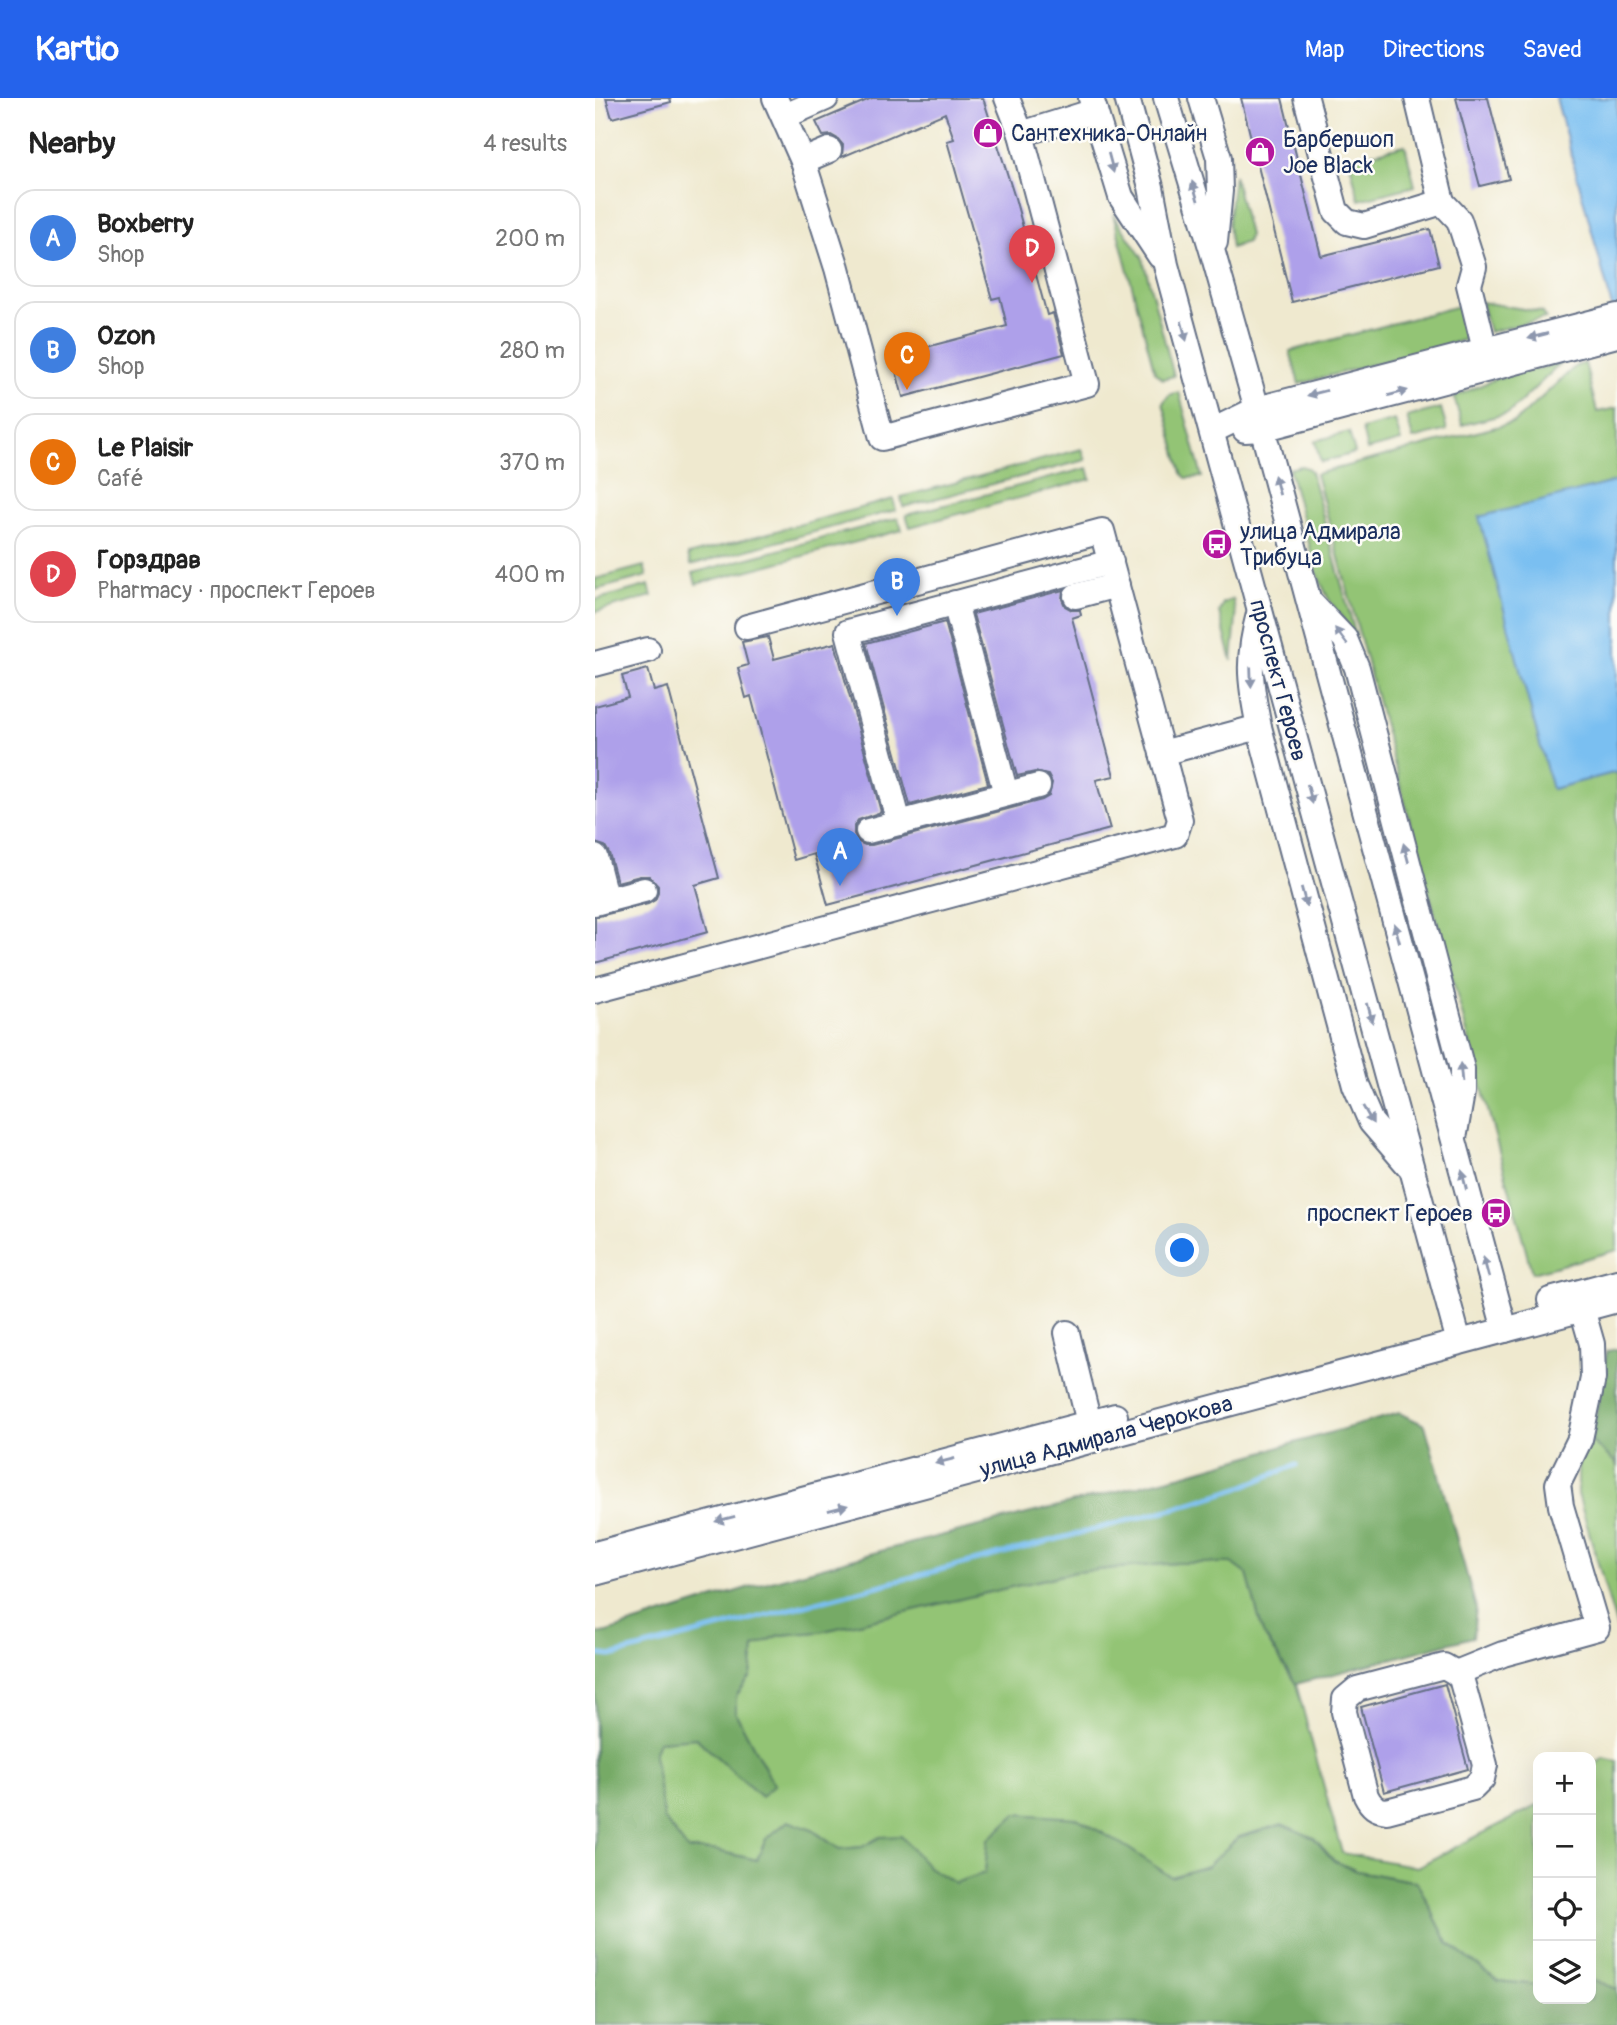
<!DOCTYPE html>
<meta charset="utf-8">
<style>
:root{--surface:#fff;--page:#f6f6f6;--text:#222;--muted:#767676;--line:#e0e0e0;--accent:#2563eb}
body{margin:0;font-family:Pangolin,sans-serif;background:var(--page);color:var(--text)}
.controls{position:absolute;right:21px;bottom:21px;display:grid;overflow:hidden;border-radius:14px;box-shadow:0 7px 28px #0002}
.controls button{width:63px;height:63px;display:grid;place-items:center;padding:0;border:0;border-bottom:2px solid var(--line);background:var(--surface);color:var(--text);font:35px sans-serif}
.you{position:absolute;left:588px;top:1153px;width:24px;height:24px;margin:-18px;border:5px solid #fff;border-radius:50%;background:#1a73e8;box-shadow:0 0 0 10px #1a73e833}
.badge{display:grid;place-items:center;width:46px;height:46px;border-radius:50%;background:var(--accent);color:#fff;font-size:23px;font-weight:700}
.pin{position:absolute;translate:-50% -58px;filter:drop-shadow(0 2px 4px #0008)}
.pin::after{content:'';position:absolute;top:37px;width:24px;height:21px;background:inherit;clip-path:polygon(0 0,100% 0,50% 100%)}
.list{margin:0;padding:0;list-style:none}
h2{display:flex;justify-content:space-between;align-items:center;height:91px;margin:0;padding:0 28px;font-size:30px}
h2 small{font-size:23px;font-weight:400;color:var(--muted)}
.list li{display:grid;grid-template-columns:46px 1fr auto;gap:21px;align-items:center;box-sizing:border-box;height:98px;margin:0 14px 14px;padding:0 14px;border:2px solid var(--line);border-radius:21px}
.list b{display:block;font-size:26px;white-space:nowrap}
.list p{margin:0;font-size:23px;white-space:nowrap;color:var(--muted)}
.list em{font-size:23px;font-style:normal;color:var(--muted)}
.icon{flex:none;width:38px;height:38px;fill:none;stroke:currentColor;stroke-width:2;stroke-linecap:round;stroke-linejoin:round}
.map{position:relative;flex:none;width:1022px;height:1927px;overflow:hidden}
header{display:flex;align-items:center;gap:42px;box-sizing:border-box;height:98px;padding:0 35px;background:var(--accent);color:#fff}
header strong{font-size:33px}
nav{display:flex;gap:38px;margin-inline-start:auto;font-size:24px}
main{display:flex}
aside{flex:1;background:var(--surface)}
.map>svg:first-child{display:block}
</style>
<header>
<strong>Kartio</strong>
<nav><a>Map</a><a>Directions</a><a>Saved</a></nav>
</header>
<main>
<aside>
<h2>Nearby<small>4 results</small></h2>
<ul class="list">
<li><span class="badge" style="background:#3f7fe0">A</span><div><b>Boxberry</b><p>Shop</p></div><em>200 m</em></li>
<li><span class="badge" style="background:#3f7fe0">B</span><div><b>Ozon</b><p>Shop</p></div><em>280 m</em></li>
<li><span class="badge" style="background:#e8710a">C</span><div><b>Le Plaisir</b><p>Café</p></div><em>370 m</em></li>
<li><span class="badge" style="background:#e0444e">D</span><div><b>Горздрав</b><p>Pharmacy · проспект Героев</p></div><em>400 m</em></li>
</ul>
</aside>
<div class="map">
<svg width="1022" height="1927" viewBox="0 0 1022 1927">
<rect width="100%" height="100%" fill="#fdfcf7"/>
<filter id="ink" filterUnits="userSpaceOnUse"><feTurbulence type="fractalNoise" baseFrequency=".0143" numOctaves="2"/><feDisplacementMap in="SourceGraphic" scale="14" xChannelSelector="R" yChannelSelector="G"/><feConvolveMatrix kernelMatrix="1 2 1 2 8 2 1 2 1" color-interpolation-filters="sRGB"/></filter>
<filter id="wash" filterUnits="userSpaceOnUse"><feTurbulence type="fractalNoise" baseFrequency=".00686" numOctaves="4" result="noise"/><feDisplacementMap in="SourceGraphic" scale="28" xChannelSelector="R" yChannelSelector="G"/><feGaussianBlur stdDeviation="1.57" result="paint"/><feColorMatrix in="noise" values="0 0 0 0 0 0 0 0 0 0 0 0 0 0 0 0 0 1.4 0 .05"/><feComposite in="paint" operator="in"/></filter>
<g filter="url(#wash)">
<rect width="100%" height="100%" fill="#efe9cf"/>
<!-- green -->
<g fill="#93c474" stroke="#577a69" stroke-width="2">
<polygon points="810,47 820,88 764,102 754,61"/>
<polygon points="639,77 654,137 652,144 636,150 633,127"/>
<polygon points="518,116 548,161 579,278 568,281 560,275"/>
<polygon points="886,204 946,214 951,220 894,234"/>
<polygon points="867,207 876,240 704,286 695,253"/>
<polygon points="966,265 914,315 867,327 859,299 900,281"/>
<polygon points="990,265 1002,314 1022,310 1022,383 885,420 957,691 1022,674 1022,1152 937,1175 721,376 920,324 981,268"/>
<polygon points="584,294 607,379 591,380 587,375 568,305 574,297"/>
<polygon points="846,310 852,332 818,341 812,319"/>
<polygon points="800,322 806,343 772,352 767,331"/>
<polygon points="754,334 760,355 726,364 720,343"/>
<polygon points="487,351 491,362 308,409 306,399"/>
<polygon points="706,368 713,370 716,374 761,539 733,500 722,476 694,371"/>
<polygon points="493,370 496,381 315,429 311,417"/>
<polygon points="298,401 301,412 96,467 93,457"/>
<polygon points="303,420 307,432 101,486 98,475"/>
<polygon points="49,468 52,478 0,492 0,481"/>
<polygon points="54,487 57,498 0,514 0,502"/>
<polygon points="638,501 641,520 637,563 624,514 628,505"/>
<polygon points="996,1343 1021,1365 1022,1369 1022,1531 983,1396 983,1363"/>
<polygon points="582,1465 637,1465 652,1476 668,1535 701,1586 747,1755 822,1769 943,1707 943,1887 903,1883 853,1845 822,1784 762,1773 739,1763 719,1740 644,1739 612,1769 576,1779 533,1750 482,1720 393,1742 390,1775 360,1785 333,1769 306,1739 285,1739 267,1749 244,1751 218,1732 171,1741 162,1762 118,1752 93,1753 69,1721 59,1657 64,1643 101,1640 165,1698 179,1687 141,1616 141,1598 156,1578 159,1549 185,1537 225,1534 480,1474"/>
<polygon points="1008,1660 1022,1663 1022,1891 996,1881 996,1671"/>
</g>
<!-- forest -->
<g fill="#76aa66" stroke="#486c62" stroke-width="2">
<polygon points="1022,1251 1022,1369 1021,1365 996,1343 1012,1253"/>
<polygon points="804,1315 830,1327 881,1510 878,1539 701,1586 668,1535 652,1476 637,1465 582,1465 480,1474 225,1534 185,1537 159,1549 156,1578 141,1598 141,1616 179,1687 166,1699 101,1640 64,1643 59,1657 69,1721 93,1752 118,1752 162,1762 171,1741 193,1723 217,1732 244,1751 267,1749 285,1739 306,1738 333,1769 360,1785 390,1775 393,1742 421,1716 482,1720 533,1750 576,1779 612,1768 644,1739 687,1726 719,1740 739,1763 762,1773 822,1784 853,1845 903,1883 943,1887 943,1901 996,1901 996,1881 1022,1891 1022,1927 0,1927 0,1536 12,1534 158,1488 293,1451 587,1377"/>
</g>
<!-- water -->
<g fill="#7abff1" stroke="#4a77a8" stroke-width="2">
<polygon points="961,0 1022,0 1022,229 1014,197"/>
<polygon points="1022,383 1022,674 957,691 884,419"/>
</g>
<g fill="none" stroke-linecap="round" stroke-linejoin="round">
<!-- stream -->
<polyline stroke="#7abff1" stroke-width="5" points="0,1556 16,1558 581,1410 644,1390 701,1367"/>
</g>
<g id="blocks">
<!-- building -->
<g fill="#aea0ea">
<polygon points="11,0 75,0 76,4 17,20"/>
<polygon points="277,0 388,0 420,100 452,217 458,215 469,256 308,299 297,258 412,228 405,199 397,201 352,43 359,41 350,15 247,59 248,47 243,41 236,37 228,38 221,24"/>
<polygon points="646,0 687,0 726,158 835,131 844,167 697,204"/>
<polygon points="861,0 893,0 914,81 885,88"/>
<polygon points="468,492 467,501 470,508 477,512 485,512 486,517 477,520 519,678 501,682 515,731 233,807 219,756 199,762 156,598 151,600 143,570 153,567 147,544 173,539 179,561 240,545 286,714 263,722 259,728 259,736 263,744 270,747 277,747 447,702 454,698 457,685 453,677 440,674 422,678 378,516"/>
<polygon points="350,524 393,686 315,707 271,545"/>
<polygon points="53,571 59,593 73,589 124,780 100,787 113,834 0,865 0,819 53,806 60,802 63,795 63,788 54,778 45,778 22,784 14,755 10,748 0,745 0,608 33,599 27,578"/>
<polygon points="850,1586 873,1671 789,1694 766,1609"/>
</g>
</g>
</g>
<g filter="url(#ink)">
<use href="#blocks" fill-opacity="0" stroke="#657086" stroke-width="2"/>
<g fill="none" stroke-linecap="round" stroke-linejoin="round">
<!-- minor casing -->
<g stroke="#657086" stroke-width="28">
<g id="minor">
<polyline points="180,0 208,63 242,170 287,340 492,286 426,36 412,0"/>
<polyline points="496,0 526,99 565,158"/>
<polyline points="532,0 556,89 571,167 864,1244"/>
<polyline points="571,0 619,159 662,311 910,1232"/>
<polyline points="606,0 624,60 625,93 620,144"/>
<polyline points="711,0 741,113 752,124 769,128 847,104 864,122 879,169 874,187 890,252"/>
<polyline points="822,0 847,104"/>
<polyline points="190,18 231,0"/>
<polyline points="426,36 500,13"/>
<polyline points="208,63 234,52"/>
<polyline points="650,332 667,331 1022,237"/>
<polyline points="617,333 662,311 1022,218"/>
<polyline points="481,498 522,487"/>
<polyline points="715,504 750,541 762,570 867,971 867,995 860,1035"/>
<polyline points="360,505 411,696"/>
<path d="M665,512C652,560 654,581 664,629L760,987L776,1024L813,1067"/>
<polyline points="152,529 507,433 567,655"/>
<polyline points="0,566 53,552"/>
<polyline points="443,688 304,725 253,534 516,464"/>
<polyline points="273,733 304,725"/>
<polyline points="0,759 11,802 0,805"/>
<polyline points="11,802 49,792"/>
<polyline points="0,892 580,737 585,722 567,655 664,629"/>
<polyline points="955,1202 1022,1184"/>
<polyline points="472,1235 494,1325"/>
<polyline points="0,1456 520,1318"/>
<polyline points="0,1475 1022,1202"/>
<path d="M849,1568L861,1575L866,1580L890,1667L887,1681L878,1690L792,1713C781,1712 776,1708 771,1698L749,1614L750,1601L762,1591Z"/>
<polyline points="861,1575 908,1556 1002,1530 966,1408 963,1386 985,1341 998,1280 997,1246 987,1211"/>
</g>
</g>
<!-- minor -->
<use href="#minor" stroke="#fff" stroke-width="24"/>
</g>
<!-- one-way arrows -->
<defs><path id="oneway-solid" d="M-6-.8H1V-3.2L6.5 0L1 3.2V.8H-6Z" transform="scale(1.75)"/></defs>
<g fill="#8d97ae">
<use href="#oneway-solid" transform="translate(516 65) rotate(75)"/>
<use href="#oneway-solid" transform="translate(600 93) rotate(-107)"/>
<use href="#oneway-solid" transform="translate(589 233) rotate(75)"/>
<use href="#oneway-solid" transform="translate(943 238) rotate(165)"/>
<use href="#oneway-solid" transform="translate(722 295) rotate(165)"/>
<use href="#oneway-solid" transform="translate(803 295) rotate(-15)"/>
<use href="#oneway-solid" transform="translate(682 387) rotate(-105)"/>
<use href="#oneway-solid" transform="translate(746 538) rotate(-127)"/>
<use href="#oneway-solid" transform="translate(656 579) rotate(88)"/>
<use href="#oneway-solid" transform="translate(715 696) rotate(75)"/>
<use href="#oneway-solid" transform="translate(811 755) rotate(-105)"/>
<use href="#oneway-solid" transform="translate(709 799) rotate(75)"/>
<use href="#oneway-solid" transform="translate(802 835) rotate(-105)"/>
<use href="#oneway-solid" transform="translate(775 915) rotate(75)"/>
<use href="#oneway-solid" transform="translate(866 975) rotate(-95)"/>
<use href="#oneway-solid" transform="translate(773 1017) rotate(60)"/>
<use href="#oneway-solid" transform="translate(869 1082) rotate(-104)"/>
<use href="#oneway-solid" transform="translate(891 1169) rotate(-105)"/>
<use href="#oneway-solid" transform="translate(350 1363) rotate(165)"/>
<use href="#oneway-solid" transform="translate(243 1410) rotate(-15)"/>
<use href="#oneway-solid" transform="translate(130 1421) rotate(165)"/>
</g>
</g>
<!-- icons -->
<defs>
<g id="shop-disc" transform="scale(1.575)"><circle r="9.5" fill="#b5179e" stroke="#fdfcf7"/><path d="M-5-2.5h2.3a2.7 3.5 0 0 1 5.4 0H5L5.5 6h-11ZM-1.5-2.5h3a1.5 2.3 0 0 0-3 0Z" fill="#fff"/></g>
<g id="bus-disc" transform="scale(1.575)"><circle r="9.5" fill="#b5179e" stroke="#fdfcf7"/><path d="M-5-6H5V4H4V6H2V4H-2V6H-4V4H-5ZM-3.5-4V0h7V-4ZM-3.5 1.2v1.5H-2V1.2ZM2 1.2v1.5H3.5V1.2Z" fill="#fff"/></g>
</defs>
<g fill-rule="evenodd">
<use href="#shop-disc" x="393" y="35"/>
<use href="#shop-disc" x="665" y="54"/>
<use href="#bus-disc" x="622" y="446"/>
<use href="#bus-disc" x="901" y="1115"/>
</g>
<g text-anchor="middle" stroke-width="5" stroke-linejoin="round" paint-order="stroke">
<!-- poi labels -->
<g font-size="23" fill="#1b2f5e" stroke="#fdfcf7" text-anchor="start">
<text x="416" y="43">Сантехника-Онлайн</text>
<text x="688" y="49">Барбершоп<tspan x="688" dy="26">Joe Black</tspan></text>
<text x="645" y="441">улица Адмирала<tspan x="645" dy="26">Трибуца</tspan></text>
<text x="878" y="1123" text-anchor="end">проспект Героев</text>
</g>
<!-- street labels -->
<g font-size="23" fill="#1b2f5e" stroke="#fdfcf7">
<text transform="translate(684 582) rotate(75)" y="8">проспект Героев</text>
<text transform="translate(511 1338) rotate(-15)" y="8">улица Адмирала Черокова</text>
</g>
</g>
</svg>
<div class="controls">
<button>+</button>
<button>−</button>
<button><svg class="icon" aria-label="locate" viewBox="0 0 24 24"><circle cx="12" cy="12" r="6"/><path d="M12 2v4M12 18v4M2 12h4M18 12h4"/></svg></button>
<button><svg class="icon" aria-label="layers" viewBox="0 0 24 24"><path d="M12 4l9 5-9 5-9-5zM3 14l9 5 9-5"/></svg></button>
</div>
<div class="you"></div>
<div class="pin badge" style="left:245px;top:788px;background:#3f7fe0">A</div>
<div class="pin badge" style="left:302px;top:518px;background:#3f7fe0">B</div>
<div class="pin badge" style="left:312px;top:292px;background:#e8710a">C</div>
<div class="pin badge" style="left:437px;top:185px;background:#e0444e">D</div>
</div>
</main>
